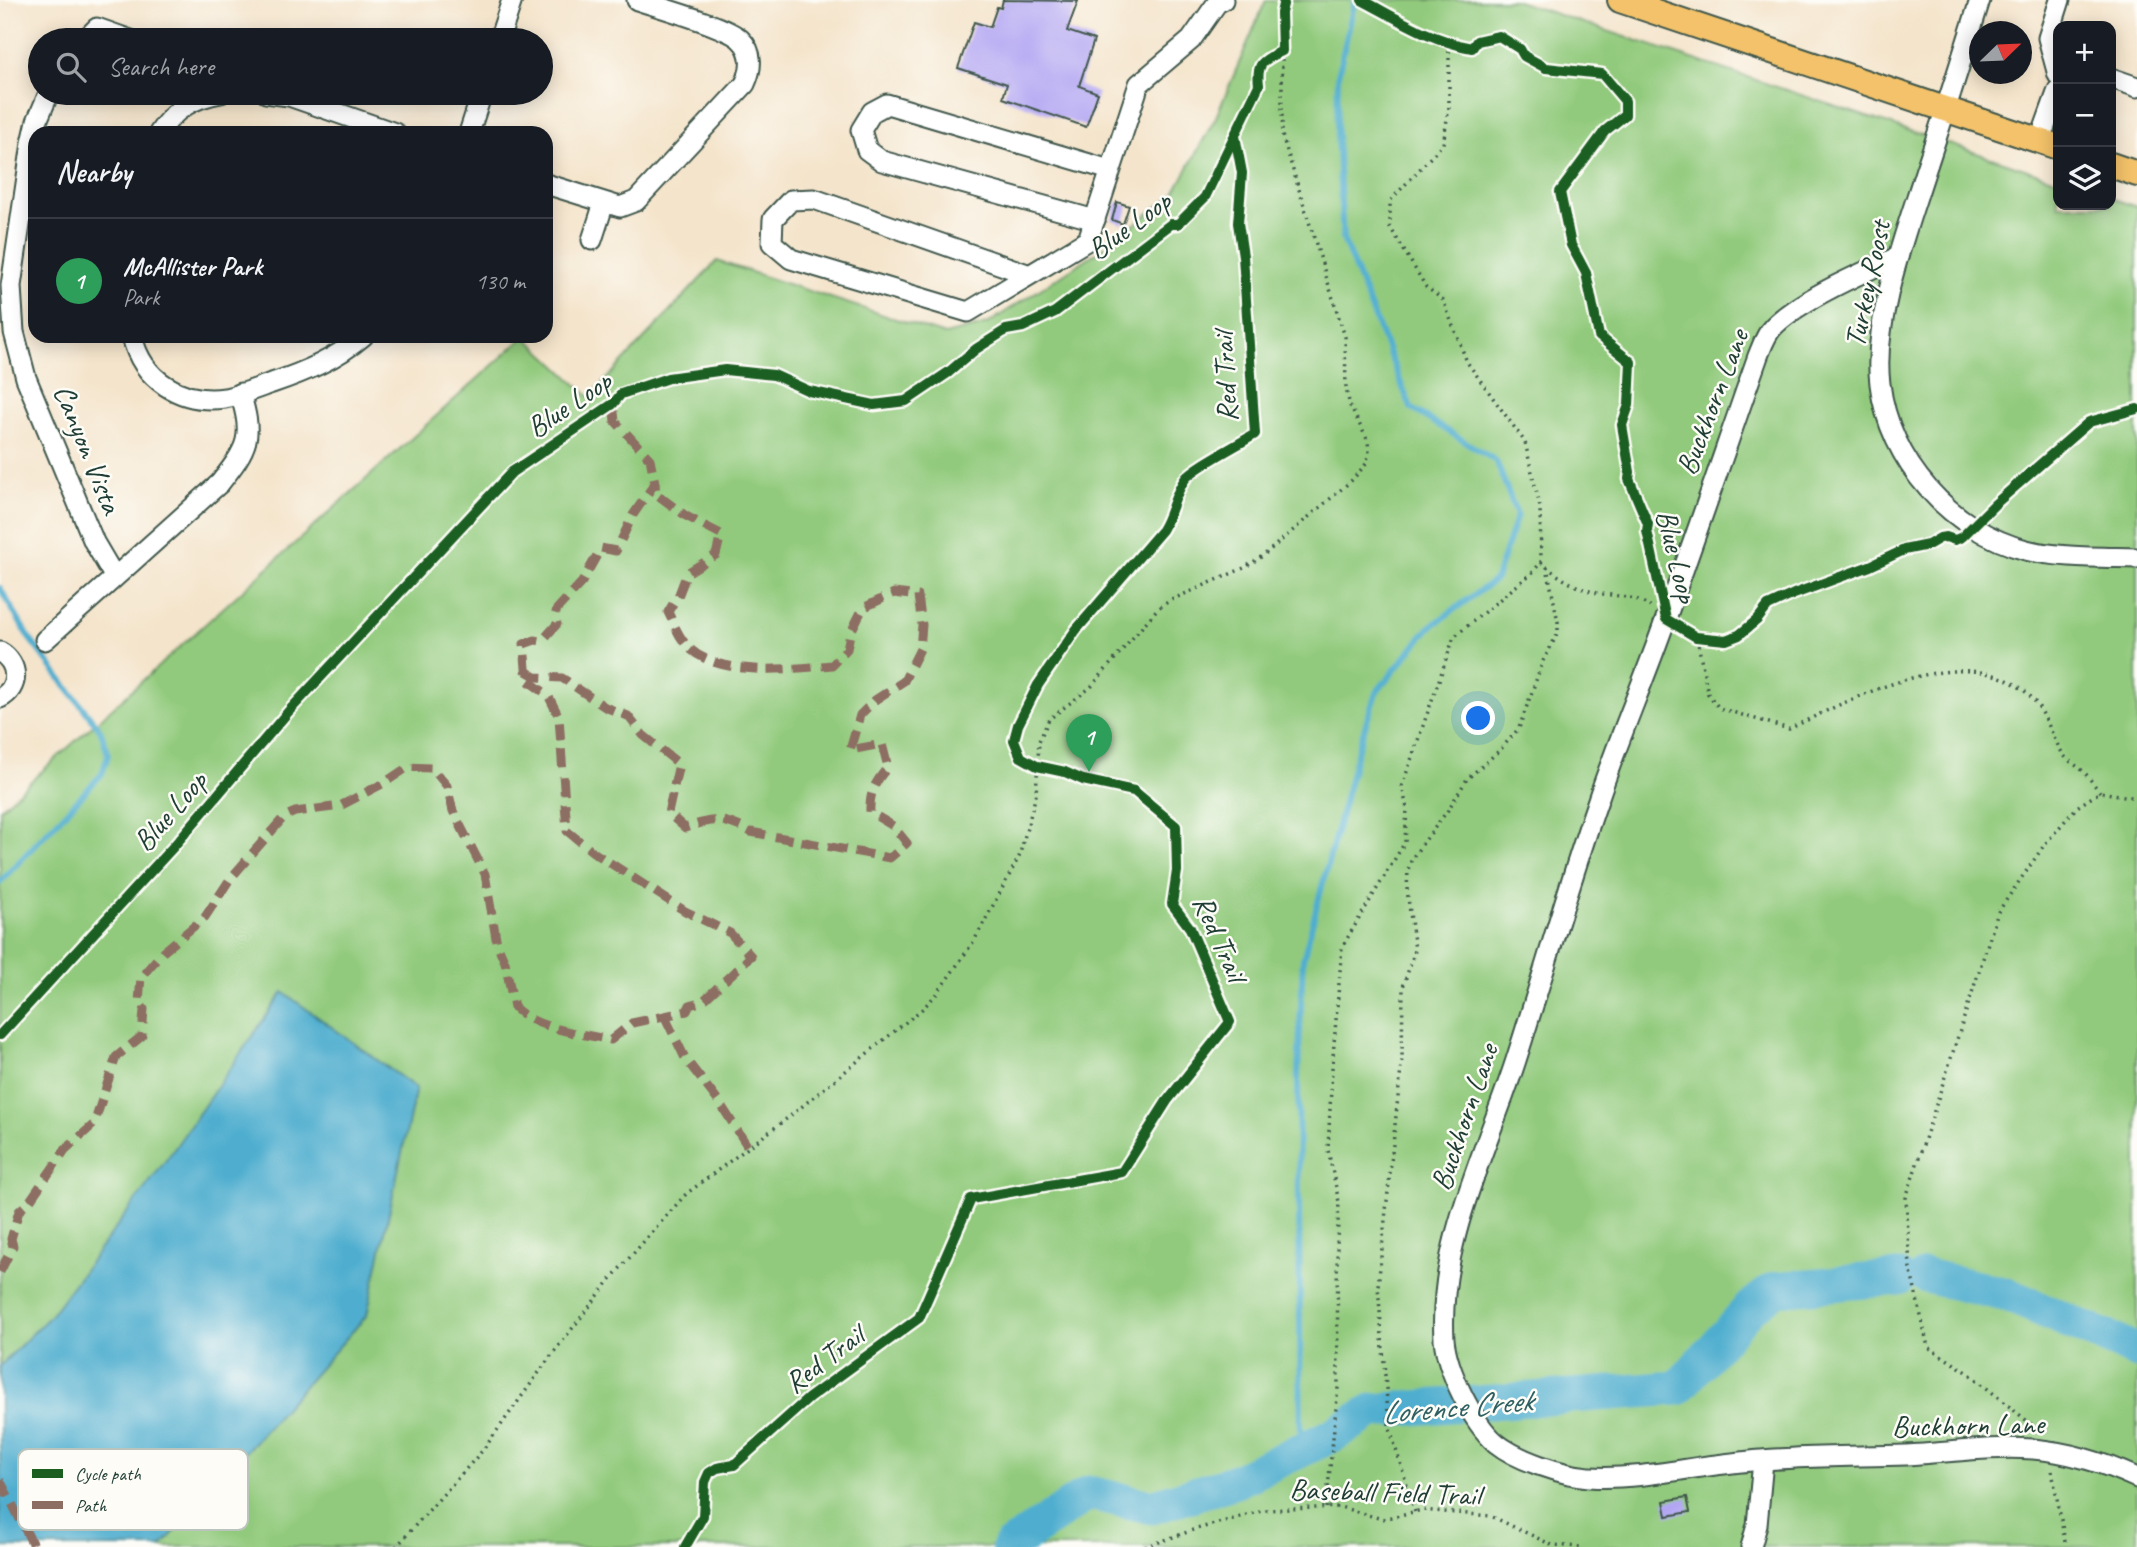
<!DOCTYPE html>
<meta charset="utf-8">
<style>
:root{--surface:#171b24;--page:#20242c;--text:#f1f3f6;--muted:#9ea1a6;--line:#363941;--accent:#db2777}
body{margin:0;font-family:Caveat,sans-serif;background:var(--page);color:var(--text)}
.controls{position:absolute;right:21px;top:21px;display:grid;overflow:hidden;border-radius:14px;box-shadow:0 4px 18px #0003}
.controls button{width:63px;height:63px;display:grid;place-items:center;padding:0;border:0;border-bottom:2px solid var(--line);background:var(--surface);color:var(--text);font:35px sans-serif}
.compass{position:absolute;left:1969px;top:21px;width:63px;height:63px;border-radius:50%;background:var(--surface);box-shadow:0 4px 18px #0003;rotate:67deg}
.you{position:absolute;left:1479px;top:719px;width:24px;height:24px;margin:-18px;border:5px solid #fff;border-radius:50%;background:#1a73e8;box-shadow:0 0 0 10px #1a73e833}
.badge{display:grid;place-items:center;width:46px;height:46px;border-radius:50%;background:var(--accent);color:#fff;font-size:23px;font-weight:700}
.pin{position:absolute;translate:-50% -58px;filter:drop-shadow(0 2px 4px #0008)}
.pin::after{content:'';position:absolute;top:37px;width:24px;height:21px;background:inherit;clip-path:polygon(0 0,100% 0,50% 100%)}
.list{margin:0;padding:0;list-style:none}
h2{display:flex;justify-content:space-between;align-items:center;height:91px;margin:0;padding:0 28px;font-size:30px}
h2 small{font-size:23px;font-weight:400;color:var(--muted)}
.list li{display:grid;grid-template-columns:46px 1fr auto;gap:21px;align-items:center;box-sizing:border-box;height:126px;padding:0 28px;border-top:2px solid var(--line)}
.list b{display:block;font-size:26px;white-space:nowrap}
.list p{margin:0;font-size:23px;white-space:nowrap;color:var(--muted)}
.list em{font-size:23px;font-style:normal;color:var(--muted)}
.icon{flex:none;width:38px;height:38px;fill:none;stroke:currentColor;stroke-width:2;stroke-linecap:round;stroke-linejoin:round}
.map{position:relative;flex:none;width:2137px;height:1547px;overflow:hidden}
.search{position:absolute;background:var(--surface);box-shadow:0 4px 18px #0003;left:28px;top:28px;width:525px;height:77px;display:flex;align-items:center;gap:18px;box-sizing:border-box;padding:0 24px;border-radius:38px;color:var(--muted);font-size:26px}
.panel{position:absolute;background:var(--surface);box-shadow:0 4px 18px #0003;left:28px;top:126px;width:525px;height:217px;border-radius:21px}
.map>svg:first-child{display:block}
</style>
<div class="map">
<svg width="2137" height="1547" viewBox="0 0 2137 1547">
<rect width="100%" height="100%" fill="#fdfcf7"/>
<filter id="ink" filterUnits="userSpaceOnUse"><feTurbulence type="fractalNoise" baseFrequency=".0143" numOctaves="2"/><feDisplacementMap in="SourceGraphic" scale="14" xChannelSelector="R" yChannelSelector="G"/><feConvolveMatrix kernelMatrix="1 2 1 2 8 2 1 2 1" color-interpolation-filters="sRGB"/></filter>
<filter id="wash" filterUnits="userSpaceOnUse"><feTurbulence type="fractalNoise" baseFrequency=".00686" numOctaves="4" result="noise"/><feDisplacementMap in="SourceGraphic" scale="28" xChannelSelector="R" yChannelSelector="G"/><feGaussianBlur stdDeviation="1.57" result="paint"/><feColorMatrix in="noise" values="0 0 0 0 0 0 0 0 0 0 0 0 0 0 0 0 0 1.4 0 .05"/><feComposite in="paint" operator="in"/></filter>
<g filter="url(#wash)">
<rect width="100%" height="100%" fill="#f4e4cb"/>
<!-- green -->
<polygon fill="#92ca7d" stroke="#588458" stroke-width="2" points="1266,0 1514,0 2058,180 2058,205 2111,205 2111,198 2137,207 2137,1547 0,1547 0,809 525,336 590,397 717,261 945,335 987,324 1106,246 1173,195 1216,117"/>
<!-- water -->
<polygon fill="#50aecf" stroke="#387682" stroke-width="2" points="283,992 416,1088 367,1315 161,1547 0,1547 0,1366 50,1316 172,1152"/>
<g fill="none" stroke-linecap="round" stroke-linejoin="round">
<!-- stream -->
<g stroke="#50aecf" stroke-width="6">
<polyline points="0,588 29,638 101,731 108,755 102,774 0,882"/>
<polyline points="1301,1450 1298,1077 1303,959 1359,745 1376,693 1429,628 1496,579 1517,515 1496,461 1411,408 1343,239 1337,134 1338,75 1355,0"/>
</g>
<!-- river -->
<g stroke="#50aecf" stroke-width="35">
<polyline points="1926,1276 2008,1295 2137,1351"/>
<polyline points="1009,1547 1089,1493 1152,1507 1236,1481 1333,1435 1372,1411 1678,1388 1750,1308 1775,1289 1899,1278"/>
</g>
</g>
<g id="blocks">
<!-- building -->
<g fill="#b2a6f3">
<polygon points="1003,0 1078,1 1067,31 1094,40 1079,86 1098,93 1086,127 1003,98 1007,84 958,68 974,22 990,27 997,7 1001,8"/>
<polygon points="1117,202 1129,206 1123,224 1112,220"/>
<polygon points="1687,1497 1690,1512 1667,1516 1664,1501"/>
</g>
</g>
</g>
<g filter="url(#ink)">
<use href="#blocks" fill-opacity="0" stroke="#3f564b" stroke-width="2"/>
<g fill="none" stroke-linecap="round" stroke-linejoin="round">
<!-- minor casing -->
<g stroke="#3f564b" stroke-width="23">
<g id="minor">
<path d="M1980,0C1962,58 1944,115 1925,172C1906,232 1872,321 1880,384C1889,461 1951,531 2026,550C2058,558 2103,557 2137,558"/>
<polyline points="85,40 97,28 131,40"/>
<polyline points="499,40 512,0"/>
<polyline points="2058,75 2048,38 2060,0"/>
<polyline points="2111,78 2137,87"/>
<polyline points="49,93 37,121 32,143 11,286 14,332 26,378 94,542 114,576"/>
<polyline points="266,93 289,96 395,133"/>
<path d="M159,133C174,109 193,98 221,93"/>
<polyline points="469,133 482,93"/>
<polyline points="2040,140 2058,90"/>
<path d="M546,184L620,207L636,201L745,84C752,69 754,52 740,39C726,26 658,7 637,0"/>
<polyline points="1095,220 882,161 867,150 861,130 872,112 887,104 1110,170"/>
<polyline points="592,240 604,203"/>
<path d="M1898,257C1863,272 1799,300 1773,327C1766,334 1762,346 1758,356C1727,444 1697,533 1665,621C1644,681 1618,740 1598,800C1568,886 1544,973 1516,1060C1487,1150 1438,1242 1444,1339C1447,1370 1472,1422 1496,1443C1517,1460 1562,1475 1589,1477C1634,1480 1680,1469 1724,1464C1785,1456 1845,1457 1906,1455C1948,1453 1990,1446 2033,1449C2069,1452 2104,1463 2137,1478"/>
<polyline points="1030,275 814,199 791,200 773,219 772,243 791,259 968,312 1088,240 1139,84 1191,40 1217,3 1223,0"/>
<path d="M132,336C142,380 181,404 225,398C241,395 257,388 272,383C305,372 336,359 363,336"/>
<path d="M45,640L220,483C248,447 254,438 240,393"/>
<path d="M0,652C19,663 20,688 0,698"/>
<polyline points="1751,1547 1757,1525 1763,1461"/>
</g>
</g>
<!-- major casing -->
<g stroke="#3f564b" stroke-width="28">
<g id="major">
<polyline points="1620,0 2058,147"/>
<polyline points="2111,165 2137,174"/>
</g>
</g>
<!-- path -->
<g stroke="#3f564b" stroke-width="3.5" stroke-dasharray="2 5" stroke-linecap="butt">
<path d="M1362,0C1398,19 1432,41 1472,48L1477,41L1499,36L1520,49L1524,56L1546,68L1602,74L1625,101V115L1605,131L1560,192L1571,245L1586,273L1599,336L1631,362L1629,405L1622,425L1630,472L1629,479L1648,524L1647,531L1658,583"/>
<polyline points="1986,512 2089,422 2137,409"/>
<path d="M1541,562C1557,576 1572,586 1593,592C1612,597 1634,594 1650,607"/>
<polyline points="1683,630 1696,637 1726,640 1739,635 1757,620 1768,606 1794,594 1870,566 1904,550 1928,545 1940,538 1957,539"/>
<path d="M1697,638L1708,694L1719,708L1789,729C1851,699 1966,637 2028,694C2046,711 2050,734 2063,754C2068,761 2076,765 2083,771C2089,777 2094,785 2100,792"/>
<path d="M0,1035L174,846L288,712L512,472L613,404L621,394L668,378L725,370L774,375L809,391L874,405L906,401L949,372L976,349L1006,330L1023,327L1055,312L1171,224H1178L1205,197L1259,85C1256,62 1264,60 1282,51L1281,13L1284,0"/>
<polyline points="2037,1429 1967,1372 1928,1347 1910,1268 1906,1198 1998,912 2045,844 2077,807 2100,792 2137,798"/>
<polyline points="2052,1471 2066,1547"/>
<polyline points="1326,1508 1338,1388 1337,1243 1339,1202 1328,1150 1332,1068 1342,947 1405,842 1407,808 1402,786 1454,637 1533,572 1541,562 1540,507 1525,442 1467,362 1443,300 1426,287 1390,227 1390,201 1443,144 1449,107 1449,44"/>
<polyline points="1415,1512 1389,1426 1378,1286 1402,1059 1403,987 1415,950 1407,890 1408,870 1412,858 1448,810 1467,779 1501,749 1519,728 1543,661 1558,633 1558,622 1547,567"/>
<polyline points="396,1547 483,1450 553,1353 615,1274 686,1194 789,1117 922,1009 936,995 974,941 1019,857 1036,795 1039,741 1049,719 1091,687 1158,608 1171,600 1244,568 1264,555 1351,481 1366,464 1369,453 1368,441 1350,406 1346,389 1345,337 1282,135 1282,51"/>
<path d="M685,1547L703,1516L705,1482L709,1473L717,1468L734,1465L809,1398L919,1318L971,1199L1122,1172L1167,1101L1230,1022L1190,928L1172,904L1177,871L1176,826L1134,791L1083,780L1065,772L1037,766L1021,757L1014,740L1018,725L1038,685L1076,630L1162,530C1172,514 1174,495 1185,479C1194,467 1240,444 1255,434L1243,256L1238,223L1242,173L1235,136"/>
<polyline points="1145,1547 1193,1530 1265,1510 1340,1507 1382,1519 1422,1510 1491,1516 1552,1545 1580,1547"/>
</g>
<!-- minor -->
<use href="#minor" stroke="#fff" stroke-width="19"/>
<!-- major -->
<use href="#major" stroke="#f3c26a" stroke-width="24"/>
<!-- quiet -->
<g stroke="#8d6e63" stroke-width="9" stroke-dasharray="18 9" stroke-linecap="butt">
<path d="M526,671L536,677L562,678L605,707L628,716L643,735L679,764L668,813L685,828C715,818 721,817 751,832L890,858L907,843L893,826L870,812C869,793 875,782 888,767L882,744L850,750L860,715L875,700L904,681L920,649L922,625L918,596L894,593L863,608L850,634L847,649L832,665C791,669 711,679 684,642C677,633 673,622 668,612L679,594L687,573L716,555L721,534L686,516L656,494L655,483"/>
<polyline points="665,1017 685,1058 721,1105 748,1147"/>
<path d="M0,1272L13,1246L11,1239L19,1211L29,1202L65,1150L94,1124L116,1057L142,1036L144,1009L139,1002L141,977L163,952L205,917L230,879L284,817L295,812L340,806L384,783L408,767L432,768L447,786L453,811L485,874L497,944L505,962L514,1007C537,1030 580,1033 611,1040L632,1023L687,1011L690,1005L703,1001L751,956L730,933L685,911L593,852L567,831L559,717L548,695L527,680L524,644L535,640L542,641L557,624L555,616L557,609L582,582L601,548L616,551L633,515L655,483L650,459L615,421L613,404"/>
<polyline points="0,1480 34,1547"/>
</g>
<!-- cycleway casing -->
<g stroke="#fdfcf7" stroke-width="15">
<g id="cycleway">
<path d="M1362,0C1398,19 1432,41 1472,48L1477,41L1499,36L1520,49L1524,56L1546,68L1602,74L1625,101V115L1605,131L1560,192L1571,245L1586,273L1599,336L1631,362L1629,405L1622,425L1630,472L1629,479L1648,524L1647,531L1666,619L1696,637L1726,640L1739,635L1757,620L1768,606L1794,594L1870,566L1904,550L1928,545L1940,538L1946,537L1955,540L1962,537L1995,504L2089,422L2137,409"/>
<path d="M0,1035L174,846L288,712L512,472L613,404L621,394L668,378L725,370L774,375L809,391L874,405L906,401L949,372L976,349L1006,330L1023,327L1055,312L1171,224H1178L1205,197L1259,85C1256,62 1264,60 1282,51L1281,13L1284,0"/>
<path d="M685,1547L703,1516L705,1482L709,1473L717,1468L734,1465L809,1398L919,1318L971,1199L1122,1172L1167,1101L1230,1022L1190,928L1172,904L1177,871L1176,826L1134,791L1083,780L1065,772L1037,766L1021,757L1014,740L1018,725L1038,685L1076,630L1162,530C1172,514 1174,495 1185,479C1194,467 1240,444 1255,434L1243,256L1238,223L1242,173L1235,136"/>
</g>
</g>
<!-- cycleway -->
<use href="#cycleway" stroke="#1b5e20" stroke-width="10"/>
</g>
</g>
<g text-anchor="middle" stroke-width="5" stroke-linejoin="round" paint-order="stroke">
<!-- street labels -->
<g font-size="30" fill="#1f3d34" stroke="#fdfcf7">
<text transform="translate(1129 225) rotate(-36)" y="10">Blue Loop</text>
<text transform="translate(1867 284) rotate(-78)" y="10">Turkey Roost</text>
<text transform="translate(1225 377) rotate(-93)" y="10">Red Trail</text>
<text transform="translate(1712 402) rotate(-69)" y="10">Buckhorn Lane</text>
<text transform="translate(569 404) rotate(-34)" y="10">Blue Loop</text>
<text transform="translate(88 449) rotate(68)" y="10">Canyon Vista</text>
<text transform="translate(1677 556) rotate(76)" y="10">Blue Loop</text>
<text transform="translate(170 811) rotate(-49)" y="10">Blue Loop</text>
<text transform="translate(1220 938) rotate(66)" y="10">Red Trail</text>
<text transform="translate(1464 1117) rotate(-71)" y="10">Buckhorn Lane</text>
<text transform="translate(824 1359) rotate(-37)" y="10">Red Trail</text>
<text transform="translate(1968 1425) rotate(-1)" y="10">Buckhorn Lane</text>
<text transform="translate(1385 1492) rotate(2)" y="10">Baseball Field Trail</text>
</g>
<!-- water labels -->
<g font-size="32" font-style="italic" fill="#2e5f62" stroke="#fdfcf7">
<text transform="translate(1457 1406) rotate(-5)" y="11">Lorence Creek</text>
</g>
</g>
<!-- legend -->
<rect x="18" y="1449" width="230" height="81" rx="10" fill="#fdfcf7" stroke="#bac3bc" stroke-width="2"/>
<rect x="32" y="1469" width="31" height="9" fill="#1b5e20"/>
<rect x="32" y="1501" width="31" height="8" fill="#8d6e63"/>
<g font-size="19" fill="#1f3d34">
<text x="75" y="1480">Cycle path</text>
<text x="75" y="1512">Path</text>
</g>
</svg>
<div class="controls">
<button>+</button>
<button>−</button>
<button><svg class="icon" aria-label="layers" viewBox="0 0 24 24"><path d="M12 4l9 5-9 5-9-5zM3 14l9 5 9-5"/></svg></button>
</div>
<svg class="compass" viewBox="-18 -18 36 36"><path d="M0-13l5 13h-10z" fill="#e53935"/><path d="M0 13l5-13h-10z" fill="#9ea1a6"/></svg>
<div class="you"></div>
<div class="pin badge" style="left:1089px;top:772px;background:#2e9e5b">1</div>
<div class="search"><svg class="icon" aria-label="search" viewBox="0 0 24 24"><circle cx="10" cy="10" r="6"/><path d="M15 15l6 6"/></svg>Search here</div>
<section class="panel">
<h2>Nearby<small></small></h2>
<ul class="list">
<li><span class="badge" style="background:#2e9e5b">1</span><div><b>McAllister Park</b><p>Park</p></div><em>130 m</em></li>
</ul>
</section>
</div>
